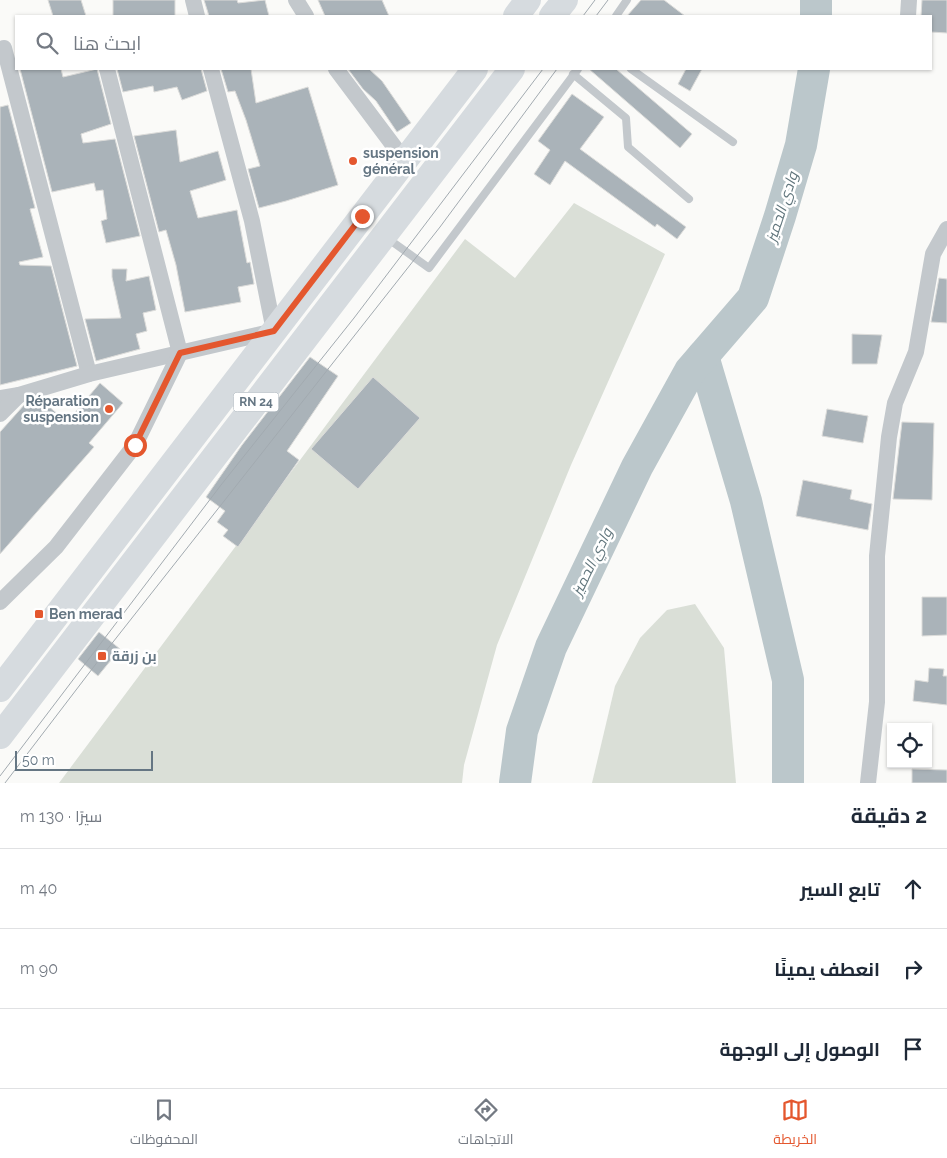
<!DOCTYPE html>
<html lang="ar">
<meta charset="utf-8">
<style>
:root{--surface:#fff;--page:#f6f6f7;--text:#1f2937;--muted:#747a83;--line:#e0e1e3;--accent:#e4572e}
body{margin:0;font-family:Raleway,Cairo,sans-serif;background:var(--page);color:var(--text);direction:rtl}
.controls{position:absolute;right:15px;bottom:15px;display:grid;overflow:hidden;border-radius:0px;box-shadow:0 1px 4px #0004}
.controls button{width:45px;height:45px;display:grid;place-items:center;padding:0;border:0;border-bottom:1px solid var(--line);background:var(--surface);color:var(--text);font:25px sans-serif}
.scale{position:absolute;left:15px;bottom:12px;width:138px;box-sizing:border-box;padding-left:5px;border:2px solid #657683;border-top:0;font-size:14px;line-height:18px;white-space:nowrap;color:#657683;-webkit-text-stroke:4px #fff;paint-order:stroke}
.stop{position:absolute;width:15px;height:15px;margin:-11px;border:4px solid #e4572e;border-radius:50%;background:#fff}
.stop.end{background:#e4572e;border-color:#fff;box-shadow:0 1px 5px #0008}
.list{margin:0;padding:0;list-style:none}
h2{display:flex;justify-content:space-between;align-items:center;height:65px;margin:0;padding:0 20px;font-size:21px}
h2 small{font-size:16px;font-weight:400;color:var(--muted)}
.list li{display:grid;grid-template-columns:32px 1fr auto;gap:15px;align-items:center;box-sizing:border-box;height:80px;padding:0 20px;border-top:1px solid var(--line)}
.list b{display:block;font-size:19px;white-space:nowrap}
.list em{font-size:16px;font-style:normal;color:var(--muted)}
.icon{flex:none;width:28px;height:28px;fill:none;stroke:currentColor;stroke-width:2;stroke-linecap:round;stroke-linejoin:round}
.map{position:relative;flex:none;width:947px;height:783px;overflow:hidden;direction:ltr}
.search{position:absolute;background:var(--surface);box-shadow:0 1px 4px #0004;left:15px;right:15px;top:15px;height:55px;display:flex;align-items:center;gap:12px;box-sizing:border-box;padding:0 18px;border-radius:0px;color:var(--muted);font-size:19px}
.sheet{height:305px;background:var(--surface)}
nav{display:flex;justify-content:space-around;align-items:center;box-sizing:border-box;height:70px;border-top:1px solid var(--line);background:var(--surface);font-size:14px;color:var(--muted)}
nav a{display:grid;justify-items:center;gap:2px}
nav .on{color:var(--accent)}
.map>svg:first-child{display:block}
</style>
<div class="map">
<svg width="947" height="783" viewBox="0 0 947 783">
<rect width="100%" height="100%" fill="#fafaf8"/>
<!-- green -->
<g fill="#dadfd7">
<polygon points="574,203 665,254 571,465 497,645 464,765 462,783 59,783 465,239 515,278"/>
<polygon points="695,604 724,648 736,783 592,783 615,686 640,638 667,610"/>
</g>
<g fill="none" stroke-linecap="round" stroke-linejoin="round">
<!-- river -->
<g stroke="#bbc7cb" stroke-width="32">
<polyline points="816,0 816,16"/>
<polyline points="703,356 746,501 788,680 788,783"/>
<polyline points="515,783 522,731 551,647 637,467 690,371 753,298 780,216 801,145 814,69"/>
</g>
</g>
<!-- building -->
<g fill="#aab3b9" stroke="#dcdcda">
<polygon points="48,0 81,0 86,16 53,16"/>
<rect x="113" y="0" width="62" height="16"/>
<polygon points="204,0 237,0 238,3 265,0 269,16 209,16"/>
<polygon points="318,0 382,0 389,16 325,16"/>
<polygon points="641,0 664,0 685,16 627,16"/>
<polygon points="922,0 947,0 947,33 931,32 931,16 921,16"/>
<polygon points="20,69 61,69 63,77 97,69 111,124 81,134 83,143 115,139 140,236 106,243 101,221 107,219 103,190 96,191 94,183 52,192"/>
<polygon points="117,69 201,69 207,91 182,100 177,87 154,92 153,86 123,92"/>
<polygon points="221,69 251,69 256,103 308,87 338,185 286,201 259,208 248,169 260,166 246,120 235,91 228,92"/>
<polygon points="348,69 369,69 382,81 411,123 397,132 376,101 363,89"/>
<polygon points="589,69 616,69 692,134 680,148"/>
<polygon points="686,69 702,69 690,91 678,84"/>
<polygon points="572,94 604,117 580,149 686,227 677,239 657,224 655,227 565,161 550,185 534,174 550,150 538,141"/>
<polygon points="8,105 35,208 30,209 43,257 19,262 20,265 51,266 77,366 0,385 0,107"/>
<polygon points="176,130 180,162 218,151 226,180 190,191 198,218 237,210 247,263 250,262 254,284 238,287 241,302 185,312 176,265 166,230 159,232 134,136"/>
<polygon points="112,269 127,269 126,281 149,276 156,310 143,313 147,331 136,334 140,349 96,361 85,319 121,318 112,277"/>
<polygon points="939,278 947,279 947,323 931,322"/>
<polygon points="852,334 882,335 877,364 852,364"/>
<polygon points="310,357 338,376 287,451 299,460 238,547 223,536 228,530 217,522 225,511 206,497 242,445"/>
<polygon points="373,377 420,418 358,489 311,449"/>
<polygon points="100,383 123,403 89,443 94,447 0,554 0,432 25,404 40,399 67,422"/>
<polygon points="827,409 868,416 863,443 822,436"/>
<polygon points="902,422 934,423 932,500 893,499"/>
<polygon points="803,480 852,490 850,499 872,504 868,530 796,516"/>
<polygon points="922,597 947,597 947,635 922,636"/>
<polygon points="99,632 120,649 98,676 78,659"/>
<polygon points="929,668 944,669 943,676 947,676 947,705 913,701 915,680 928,682"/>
<polygon points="912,769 947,770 947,783 912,783"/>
</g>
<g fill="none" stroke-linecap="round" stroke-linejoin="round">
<!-- lane -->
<g stroke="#c3c8cc" stroke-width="8">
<polyline points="616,16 627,0"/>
<polyline points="631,69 733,142"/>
<polyline points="573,74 626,118 628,147 689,199"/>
<polyline points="387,238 429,268 578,69"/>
</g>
<!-- street -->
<g stroke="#c3c8cc" stroke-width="16">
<polyline points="193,0 197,16"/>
<polyline points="296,0 306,16"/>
<polyline points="908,16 909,0"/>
<polyline points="4,48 89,374"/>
<polyline points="336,69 405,161"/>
<polyline points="0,398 19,395 89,374 274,331 252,221 211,69"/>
<polyline points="0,414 19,395"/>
<polyline points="0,602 56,547 135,445 180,353 107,69"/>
<polyline points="868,783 877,702 877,556 889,437 895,403 916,352 933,254 947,229"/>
</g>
<!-- primary -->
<g stroke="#d6dbdf" stroke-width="26">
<polyline points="516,16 528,0"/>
<polyline points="552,16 565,0"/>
<polyline points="0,689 475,69"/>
<polyline points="0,736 512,69"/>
</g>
<!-- tram -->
<g stroke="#a2aab0" stroke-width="1">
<polyline points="583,16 595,0"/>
<polyline points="596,16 608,0"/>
<polyline points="0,776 221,485 354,318 543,69"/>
<polyline points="5,783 102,656 440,227 557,69"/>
</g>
</g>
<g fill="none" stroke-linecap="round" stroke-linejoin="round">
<!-- route -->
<polyline stroke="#e4572e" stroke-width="6" points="135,445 180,353 274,331 362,216"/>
</g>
<!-- markers -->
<g fill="#e4572e" stroke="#fff" stroke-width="2">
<circle cx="353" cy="161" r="5"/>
<circle cx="109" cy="409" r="5"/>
<rect x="34" y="609" width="10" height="10" rx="2.5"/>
<rect x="97" y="651" width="10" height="10" rx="2.5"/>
</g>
<g text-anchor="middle" stroke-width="5" stroke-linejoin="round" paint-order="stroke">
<!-- shield labels -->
<rect fill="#fff" stroke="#939fa8" stroke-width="1" x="233.5" y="392.5" width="45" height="19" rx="4"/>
<g font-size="12" font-weight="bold" fill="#657683">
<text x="256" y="406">RN 24</text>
</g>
<!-- poi labels -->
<g font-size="14" font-weight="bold" fill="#657683" stroke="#fff" text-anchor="start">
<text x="363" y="158">suspension<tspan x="363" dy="16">général</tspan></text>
<text x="99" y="406" text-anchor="end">Réparation<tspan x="99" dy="16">suspension</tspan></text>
<text x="49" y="619">Ben merad</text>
<text x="112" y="661">بن زرقة</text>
</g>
<!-- water labels -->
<g font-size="15" font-style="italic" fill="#60757c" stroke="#fff">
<text transform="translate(782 207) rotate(-72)" y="5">وادي الحميز</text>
<text transform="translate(592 562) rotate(-64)" y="5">وادي الحميز</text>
</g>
</g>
</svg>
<div class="controls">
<button><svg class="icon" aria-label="locate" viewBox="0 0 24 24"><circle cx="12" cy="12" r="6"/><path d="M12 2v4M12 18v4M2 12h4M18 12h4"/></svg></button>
</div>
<div class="scale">50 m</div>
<div class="stop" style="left:135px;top:445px"></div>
<div class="stop end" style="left:362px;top:216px"></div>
<div class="search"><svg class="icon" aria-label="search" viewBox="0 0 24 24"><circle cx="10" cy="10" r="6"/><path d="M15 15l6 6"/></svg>ابحث هنا</div>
</div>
<section class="sheet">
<h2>2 دقيقة<small>سيرًا · 130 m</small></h2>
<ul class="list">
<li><svg class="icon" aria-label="ahead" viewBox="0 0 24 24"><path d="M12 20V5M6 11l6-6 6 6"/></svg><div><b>تابع السير</b></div><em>40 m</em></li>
<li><svg class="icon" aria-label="right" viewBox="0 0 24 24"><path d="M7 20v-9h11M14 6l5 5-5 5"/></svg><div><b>انعطف يمينًا</b></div><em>90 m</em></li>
<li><svg class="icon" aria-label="arrive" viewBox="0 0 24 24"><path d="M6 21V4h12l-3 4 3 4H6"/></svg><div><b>الوصول إلى الوجهة</b></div></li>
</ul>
</section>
<nav>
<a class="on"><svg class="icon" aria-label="map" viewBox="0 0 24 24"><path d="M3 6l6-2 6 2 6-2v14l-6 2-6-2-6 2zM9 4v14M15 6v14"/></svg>الخريطة</a>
<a><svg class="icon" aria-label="directions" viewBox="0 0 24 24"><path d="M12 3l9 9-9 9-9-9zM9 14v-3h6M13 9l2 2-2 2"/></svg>الاتجاهات</a>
<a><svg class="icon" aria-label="saved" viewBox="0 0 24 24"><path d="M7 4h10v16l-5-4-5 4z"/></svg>المحفوظات</a>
</nav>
